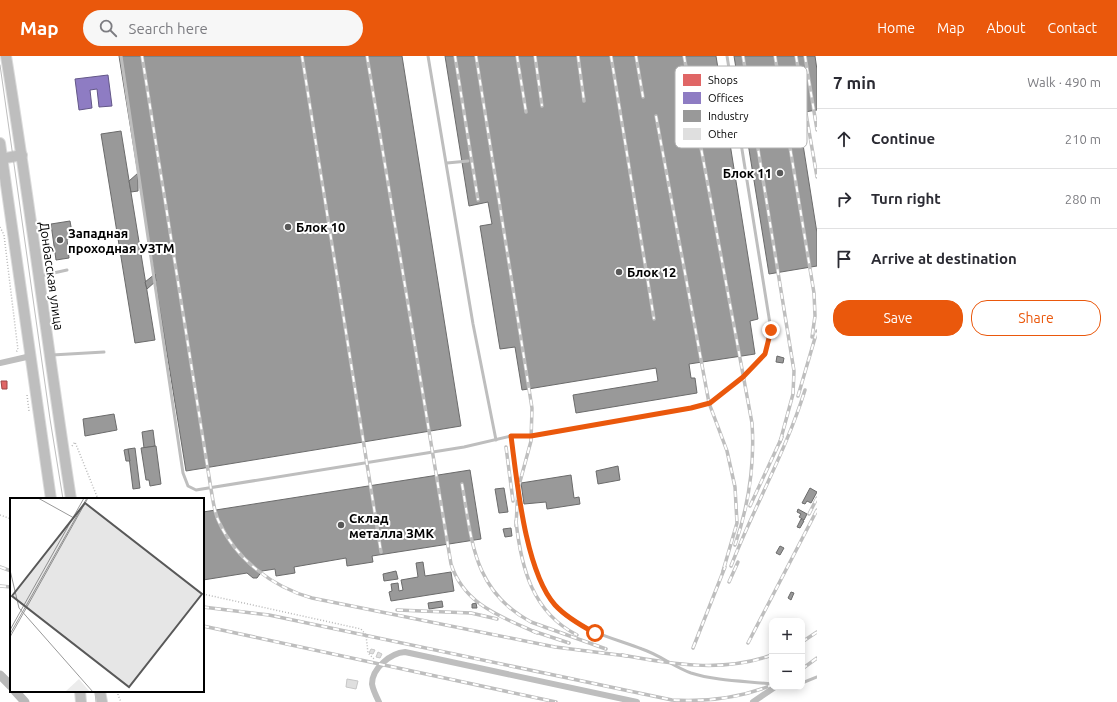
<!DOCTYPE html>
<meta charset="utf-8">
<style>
:root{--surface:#fff;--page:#f7f7f7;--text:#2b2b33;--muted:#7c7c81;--line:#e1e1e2;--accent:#ea580c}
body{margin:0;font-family:Ubuntu,sans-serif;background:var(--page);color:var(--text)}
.controls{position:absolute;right:12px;bottom:12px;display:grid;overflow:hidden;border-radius:8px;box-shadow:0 2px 10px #0003}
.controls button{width:36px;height:36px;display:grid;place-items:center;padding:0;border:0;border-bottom:1px solid var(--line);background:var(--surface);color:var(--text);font:20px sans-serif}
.stop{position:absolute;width:12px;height:12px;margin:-9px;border:3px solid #ea580c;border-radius:50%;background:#fff}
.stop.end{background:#ea580c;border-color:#fff;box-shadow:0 1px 4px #0008}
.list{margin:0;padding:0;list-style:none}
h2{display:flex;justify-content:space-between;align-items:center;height:52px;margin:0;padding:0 16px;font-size:17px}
h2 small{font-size:13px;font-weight:400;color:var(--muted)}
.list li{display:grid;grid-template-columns:26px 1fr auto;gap:12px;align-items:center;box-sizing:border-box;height:60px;padding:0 16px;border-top:1px solid var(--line)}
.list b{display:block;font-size:15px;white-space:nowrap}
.list em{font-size:13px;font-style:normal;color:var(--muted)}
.actions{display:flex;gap:8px;padding:12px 16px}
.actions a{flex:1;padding:9px 0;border:1px solid var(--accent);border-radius:16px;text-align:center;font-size:14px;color:var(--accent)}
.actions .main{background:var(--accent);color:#fff}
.icon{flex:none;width:22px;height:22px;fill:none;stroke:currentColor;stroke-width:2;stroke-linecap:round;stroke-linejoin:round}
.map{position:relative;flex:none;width:817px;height:646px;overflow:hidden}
header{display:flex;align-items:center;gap:24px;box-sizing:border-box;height:56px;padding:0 20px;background:var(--accent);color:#fff}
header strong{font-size:19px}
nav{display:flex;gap:22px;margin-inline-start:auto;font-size:14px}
.search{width:280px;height:36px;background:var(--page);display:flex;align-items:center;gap:10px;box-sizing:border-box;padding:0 14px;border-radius:22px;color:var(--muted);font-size:15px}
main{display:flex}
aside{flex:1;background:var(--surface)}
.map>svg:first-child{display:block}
</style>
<header>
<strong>Map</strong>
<div class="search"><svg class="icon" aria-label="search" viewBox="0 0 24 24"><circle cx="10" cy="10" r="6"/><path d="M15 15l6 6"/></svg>Search here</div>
<nav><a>Home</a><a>Map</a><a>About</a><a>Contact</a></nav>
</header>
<main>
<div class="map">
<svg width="817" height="646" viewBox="0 0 817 646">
<rect width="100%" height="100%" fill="#fff"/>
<!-- shops -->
<polygon fill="#e06666" stroke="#9d4747" points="1,325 7,325 7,333 2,333"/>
<!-- offices -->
<polygon fill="#8e7cc3" stroke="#635788" points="108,19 112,50 99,51 97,33 90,34 92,52 79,54 75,23"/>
<!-- industry -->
<g fill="#999" stroke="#6b6b6b">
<polygon points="119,0 402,0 461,370 186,415"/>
<polygon points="445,0 716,0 758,263 750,265 755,298 689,308 691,322 695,322 697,337 576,357 573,339 658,325 656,312 522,334 515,291 500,293 480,170 492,168 488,146 469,150"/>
<polygon points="734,0 815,0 817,14 817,54 798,57 817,177 817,210 769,218"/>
<polygon points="121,75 155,284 135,287 101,78"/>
<polygon points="138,117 138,135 131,136 129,125"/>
<polygon points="70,165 73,182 67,183 69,202 56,204 51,168"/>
<polygon points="155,218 156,225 147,233 145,226"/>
<polygon points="777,300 784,302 783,307 776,306"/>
<polygon points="114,358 117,374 85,380 83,363"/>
<polygon points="153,374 155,390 144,392 142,376"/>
<polygon points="156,390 161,428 150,430 149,424 146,424 141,392"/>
<polygon points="135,392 140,432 133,433 128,393"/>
<polygon points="128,393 130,405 126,405 124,394"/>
<polygon points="618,410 620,424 598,428 596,415"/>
<polygon points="470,414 481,483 372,500 373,506 347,510 346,502 294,511 295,517 276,520 275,513 262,515 257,522 253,522 247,517 203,524 203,456"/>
<polygon points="571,419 574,442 579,441 580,448 547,453 546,446 524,448 521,427"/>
<polygon points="504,432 508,456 499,457 495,433"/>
<polygon points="810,432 817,436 811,447 807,445 805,448 802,447"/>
<polygon points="798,453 807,458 804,464 799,461 801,458 797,456"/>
<polygon points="801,463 804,465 800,472 797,471"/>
<polygon points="511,472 512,480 505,481 503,473"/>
<polygon points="780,490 784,492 780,499 776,497"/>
<polygon points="423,506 425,520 451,516 454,535 391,545 389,536 392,535 391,528 398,527 399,535 403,534 401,524 418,521 416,507"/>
<polygon points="396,515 398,523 384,525 383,518"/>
<polygon points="791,536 794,537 791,544 788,542"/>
<polygon points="442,545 443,551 429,553 428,547"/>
<polygon points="476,547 477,552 472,552 472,548"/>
</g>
<!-- building -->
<g fill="#dfdfdf" stroke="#c7c7c7">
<polygon points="371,593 375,594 373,598 369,597"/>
<polygon points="378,596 382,598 380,602 376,601"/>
<polygon points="347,623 358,625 356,633 346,631"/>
</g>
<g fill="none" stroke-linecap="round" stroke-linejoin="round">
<!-- primary casing -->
<g stroke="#dbdbdb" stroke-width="12">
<g id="primary">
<path d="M6,0C30,147 48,295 71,443"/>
<polyline points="0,87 51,443"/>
<polyline points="0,103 22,99"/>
<polyline points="80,635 81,646"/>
<polyline points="100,635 102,646"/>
</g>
</g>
<!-- path -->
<g stroke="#b9b9b9" stroke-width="1.5" stroke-dasharray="1 2" stroke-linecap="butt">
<polyline points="0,171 4,179 18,294 16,296"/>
<polyline points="27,339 29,355"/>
<polyline points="72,390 75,386 98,443"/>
<polyline points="0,459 11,463"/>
<polyline points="203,538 361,573 366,579 368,597 375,604"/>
<polyline points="118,635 118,639 121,646"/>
</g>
<!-- lane -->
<g stroke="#bebebe" stroke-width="3">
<polyline points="121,0 183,417 188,430 196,434 464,391 511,380 531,380 691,352 709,347 743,321 765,298 771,274 727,0"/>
<polyline points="428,0 473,268 496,384"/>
<polyline points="447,107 468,105"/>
<polyline points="40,220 67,214"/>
<polyline points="52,299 104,296"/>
<path d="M511,380C517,429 525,527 565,559C589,577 616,583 642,593C660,599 674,611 691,617C716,625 746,625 772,628"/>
<polyline points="802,627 817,621"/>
</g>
<!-- street -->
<g stroke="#bebebe" stroke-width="6">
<polyline points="0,307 31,300"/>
<path d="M379,646C376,640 373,634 372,628C372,612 391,597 405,596L637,646"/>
<polyline points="753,646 775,631"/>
</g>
<!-- secondary -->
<g stroke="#b8b8b8" stroke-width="9">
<polyline points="0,619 11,630"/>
<polyline points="15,635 25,646"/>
</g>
<!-- primary -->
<use href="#primary" stroke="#bebebe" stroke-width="10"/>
<!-- tram -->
<g stroke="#bebebe" stroke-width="1">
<polyline points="0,9 50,363 63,443"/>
<polyline points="95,635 96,646"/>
</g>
<!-- rail casing -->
<g stroke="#bebebe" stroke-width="3.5">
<g id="rail">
<path d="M142,0L211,433C213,444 214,456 219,466C236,503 272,531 312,542L555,591L627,600"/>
<polyline points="302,0 381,496"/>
<path d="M367,0L451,508C464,549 502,561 537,577"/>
<polyline points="455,0 478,144"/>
<polyline points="476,0 532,352 531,385 518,433 516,470"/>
<polyline points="517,0 526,56"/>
<polyline points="535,0 542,50"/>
<polyline points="578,0 584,45"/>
<polyline points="611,0 654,263"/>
<polyline points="636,0 643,41"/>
<path d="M684,0L752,367C755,410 749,448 735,489"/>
<polyline points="743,0 794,315 793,338 780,386"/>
<polyline points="775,0 814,237 815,260 812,281"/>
<polyline points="796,0 817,121"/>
<polyline points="805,0 817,74"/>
<polyline points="656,60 709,347 727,395 735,431 737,467 723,515"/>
<polyline points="798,340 817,275"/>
<polyline points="506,391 513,445"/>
<path d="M462,428C472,485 473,535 531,566L606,593"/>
<polyline points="750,450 782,381"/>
<polyline points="809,458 817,442"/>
<path d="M516,465C521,511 532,556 577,579"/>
<path d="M731,510C754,451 786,395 805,334"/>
<polyline points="0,511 11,515"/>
<polyline points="729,526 738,506"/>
<polyline points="0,530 11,531"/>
<path d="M203,551L269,559L672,644C707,646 740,642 772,629"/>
<polyline points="397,554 471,557 497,563"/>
<polyline points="203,570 556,646"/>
<polyline points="533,575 569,587"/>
<polyline points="802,586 817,576"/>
<polyline points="748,587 817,454"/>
<polyline points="693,592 725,511"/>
<path d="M622,599C671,608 723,617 772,599"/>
<polyline points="802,613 817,602"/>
</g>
</g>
<!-- rail -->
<use href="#rail" stroke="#fff" stroke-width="2" stroke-dasharray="6" stroke-linecap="butt"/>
</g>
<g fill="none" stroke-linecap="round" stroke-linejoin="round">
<!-- route -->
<path stroke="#ea580c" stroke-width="5" d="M595,577C580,569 566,561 555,549C525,515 517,425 511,380H531L691,352L710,347L743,321L765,298L771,274"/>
</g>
<!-- markers -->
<g fill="#595959" stroke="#fff" stroke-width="1.5">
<circle cx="780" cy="117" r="4"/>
<circle cx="288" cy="171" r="4"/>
<circle cx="60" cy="184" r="4"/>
<circle cx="619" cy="216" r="4"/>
<circle cx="341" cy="469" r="4"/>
</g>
<g text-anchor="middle" stroke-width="4" stroke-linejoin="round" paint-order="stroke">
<!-- poi labels -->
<g font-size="13" font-weight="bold" fill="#000" stroke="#fff" text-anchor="start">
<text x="772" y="122" text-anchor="end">Блок 11</text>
<text x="296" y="176">Блок 10</text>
<text x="68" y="182">Западная<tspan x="68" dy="15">проходная УЗТМ</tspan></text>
<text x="627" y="221">Блок 12</text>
<text x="349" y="467">Склад<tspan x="349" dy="15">металла ЗМК</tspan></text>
</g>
<!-- street labels -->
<g font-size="13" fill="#000" stroke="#fff">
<text transform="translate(52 220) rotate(82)" y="5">Донбасская улица</text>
</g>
</g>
<!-- overview -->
<g transform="translate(10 442)">
<rect width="194" height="194" fill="#fff"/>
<path d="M69,181L80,194H55L56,193Z" fill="#ececec"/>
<path fill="none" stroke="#999" stroke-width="1" d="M28,0L64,20M0,72L9,110L83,194M0,132L74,0M0,136L77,0M0,139L78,0"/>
<path fill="#595959" fill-opacity="0.15" stroke="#595959" stroke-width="2" d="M75,5L192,96L119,189L2,98Z"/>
<rect width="194" height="194" fill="none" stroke="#000" stroke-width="2"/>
</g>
<!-- legend -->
<rect x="675" y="10" width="132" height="82" rx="6" fill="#fff" stroke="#b2b2b2" stroke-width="1"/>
<rect x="683" y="18" width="18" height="12" fill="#e06666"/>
<rect x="683" y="36" width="18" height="12" fill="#8e7cc3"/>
<rect x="683" y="54" width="18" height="12" fill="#999"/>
<rect x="683" y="72" width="18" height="12" fill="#dfdfdf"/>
<g font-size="11" fill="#000">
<text x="708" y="28">Shops</text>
<text x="708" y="46">Offices</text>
<text x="708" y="64">Industry</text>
<text x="708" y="82">Other</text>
</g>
</svg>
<div class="controls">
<button>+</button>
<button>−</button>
</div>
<div class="stop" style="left:595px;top:577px"></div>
<div class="stop end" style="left:771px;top:274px"></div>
</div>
<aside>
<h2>7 min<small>Walk · 490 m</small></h2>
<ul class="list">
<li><svg class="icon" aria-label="ahead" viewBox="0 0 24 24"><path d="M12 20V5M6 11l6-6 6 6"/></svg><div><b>Continue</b></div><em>210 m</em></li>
<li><svg class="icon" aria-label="right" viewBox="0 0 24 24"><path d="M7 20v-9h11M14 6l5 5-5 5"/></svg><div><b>Turn right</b></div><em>280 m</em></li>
<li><svg class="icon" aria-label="arrive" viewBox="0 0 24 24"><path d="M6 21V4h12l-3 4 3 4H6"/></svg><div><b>Arrive at destination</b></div></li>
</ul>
<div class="actions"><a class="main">Save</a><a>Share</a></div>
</aside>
</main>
